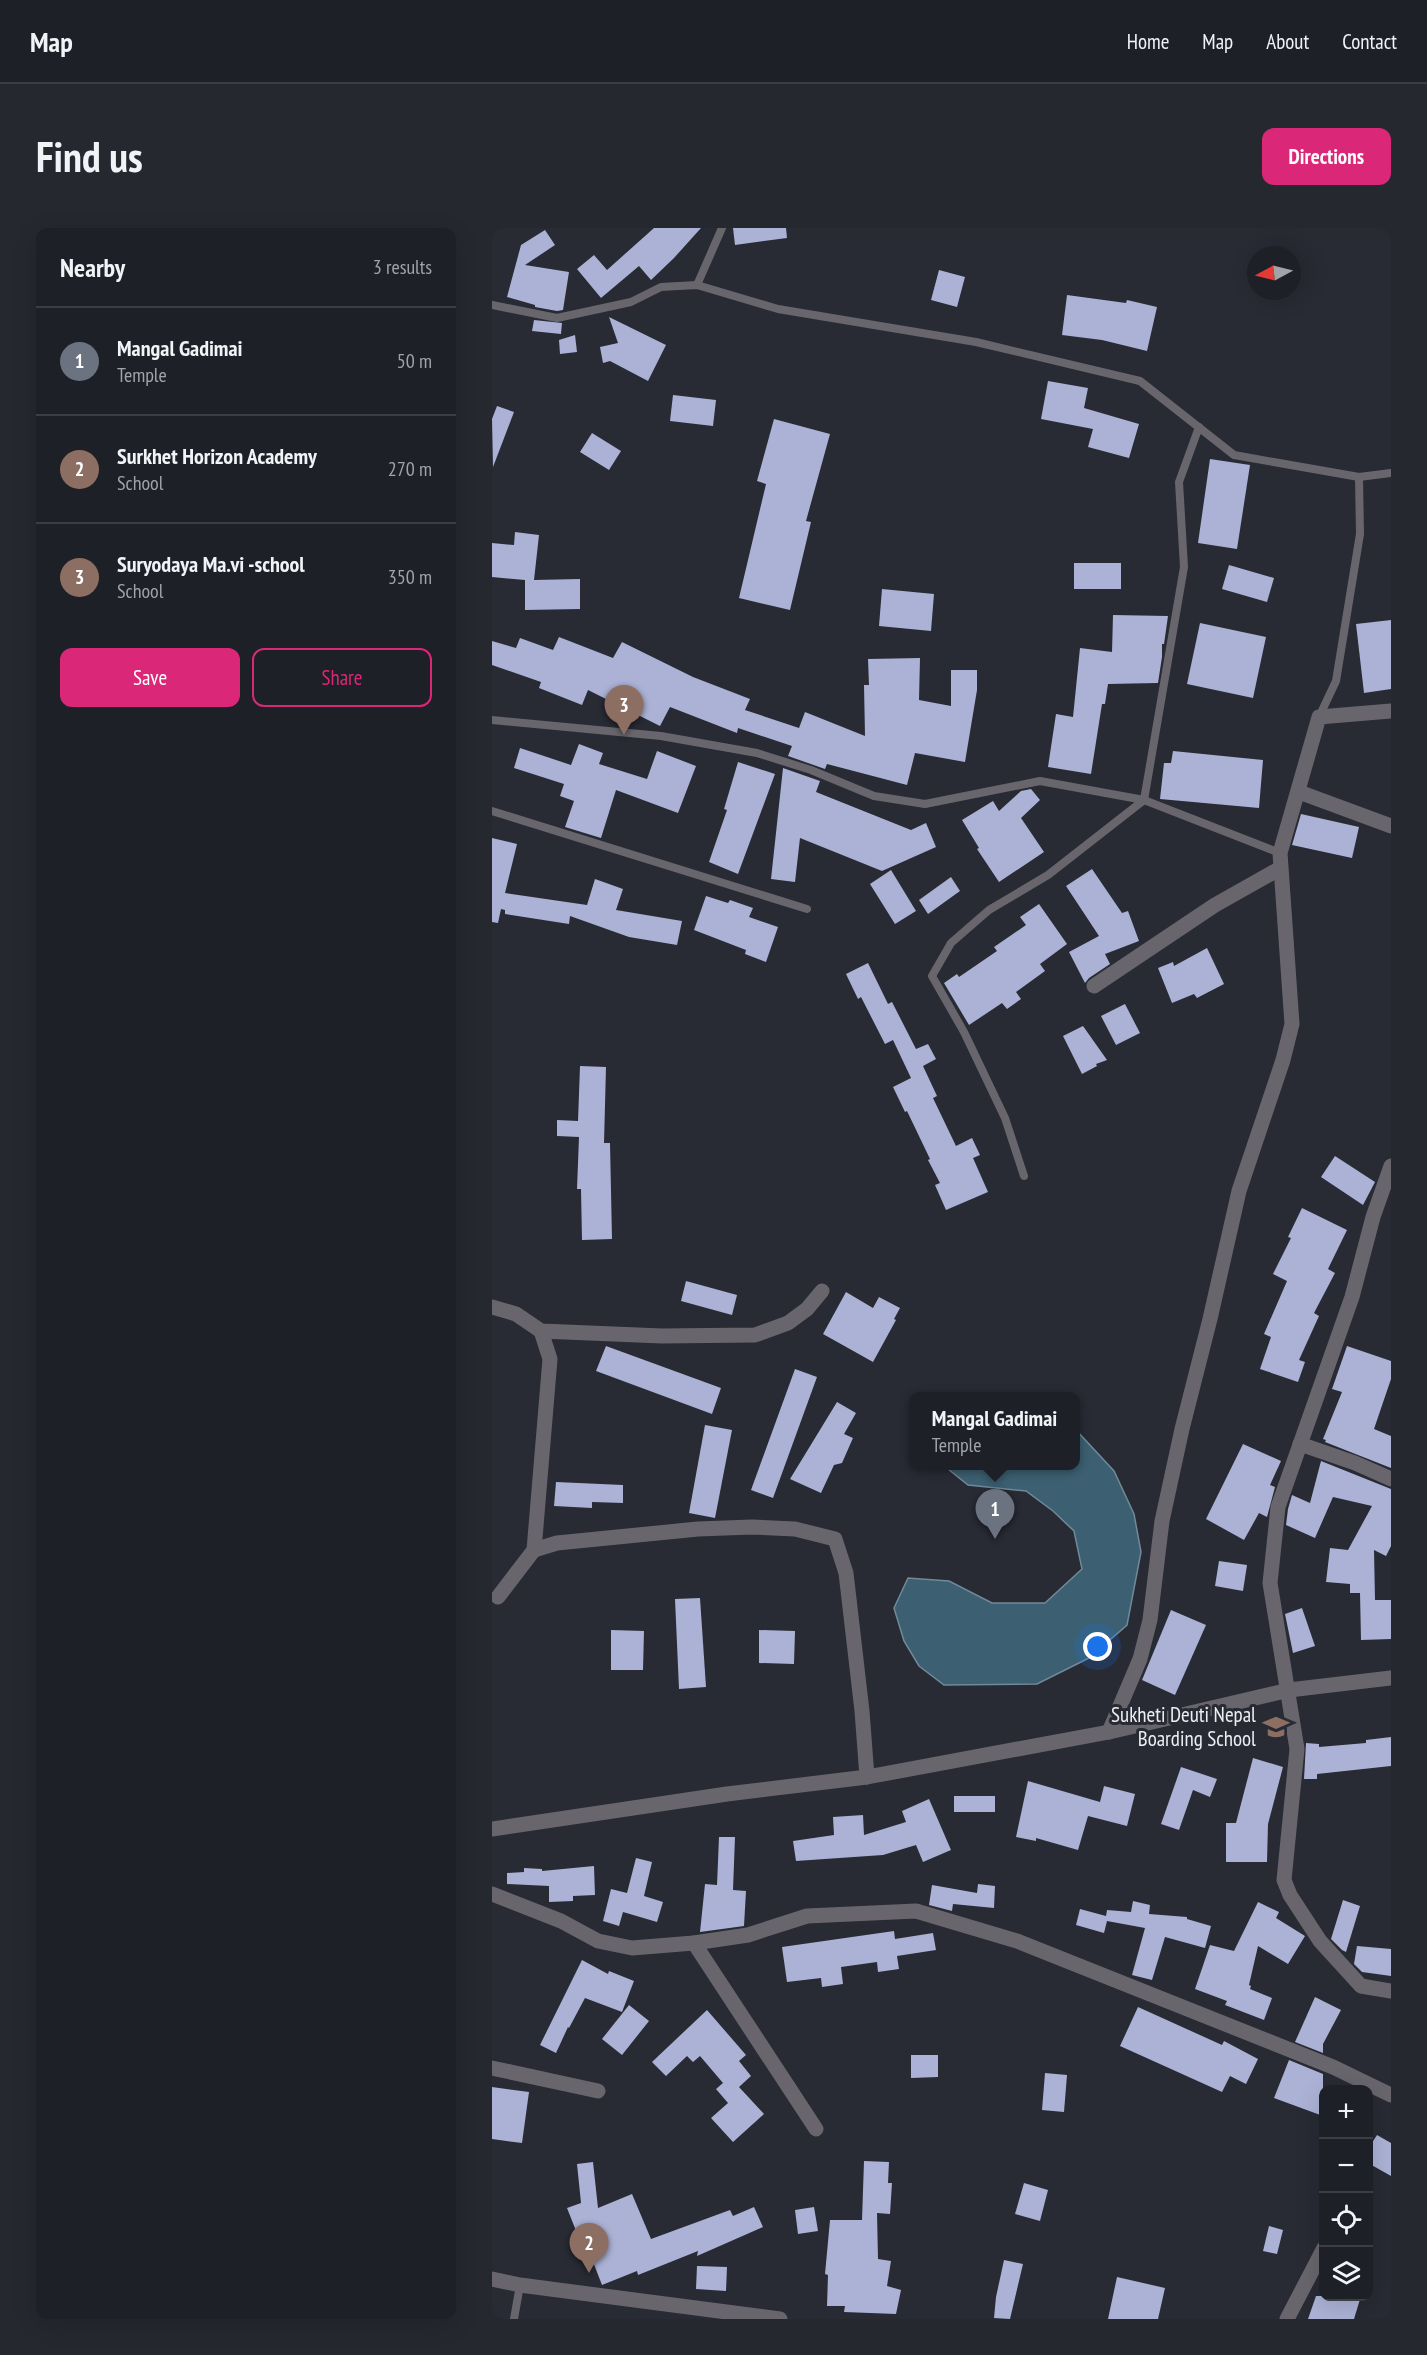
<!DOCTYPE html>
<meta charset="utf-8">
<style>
:root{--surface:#1e2027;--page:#26282f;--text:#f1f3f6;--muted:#a1a3a7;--line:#3c3e44;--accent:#db2777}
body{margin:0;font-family:"PT Sans Narrow",sans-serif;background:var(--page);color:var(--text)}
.controls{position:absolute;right:18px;bottom:18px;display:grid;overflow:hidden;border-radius:12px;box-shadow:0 6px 24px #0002}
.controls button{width:54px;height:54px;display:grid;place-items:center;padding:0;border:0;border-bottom:2px solid var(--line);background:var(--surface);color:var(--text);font:30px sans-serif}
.compass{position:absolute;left:755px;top:18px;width:54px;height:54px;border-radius:50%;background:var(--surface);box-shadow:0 6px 24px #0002;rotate:263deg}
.you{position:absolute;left:606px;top:1419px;width:21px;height:21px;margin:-15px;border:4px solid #fff;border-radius:50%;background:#1a73e8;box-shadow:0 0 0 9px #1a73e833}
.badge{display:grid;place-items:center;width:39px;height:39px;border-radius:50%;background:var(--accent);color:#fff;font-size:20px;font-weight:700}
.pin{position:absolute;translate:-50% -50px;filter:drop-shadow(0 2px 3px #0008)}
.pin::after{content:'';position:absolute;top:32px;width:21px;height:18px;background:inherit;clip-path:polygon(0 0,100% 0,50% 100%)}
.popup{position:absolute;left:417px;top:1164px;width:171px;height:78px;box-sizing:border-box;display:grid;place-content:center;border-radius:12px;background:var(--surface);filter:drop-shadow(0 2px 4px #0005);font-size:20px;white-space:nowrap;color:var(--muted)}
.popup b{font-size:22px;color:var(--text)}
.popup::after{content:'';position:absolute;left:50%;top:100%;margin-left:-12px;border:12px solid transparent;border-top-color:var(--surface)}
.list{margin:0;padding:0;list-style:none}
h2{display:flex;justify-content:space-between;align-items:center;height:78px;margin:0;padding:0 24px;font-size:26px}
h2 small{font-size:20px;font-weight:400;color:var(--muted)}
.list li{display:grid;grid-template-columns:39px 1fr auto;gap:18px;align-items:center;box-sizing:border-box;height:108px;padding:0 24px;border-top:2px solid var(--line)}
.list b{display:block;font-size:22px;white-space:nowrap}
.list p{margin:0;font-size:20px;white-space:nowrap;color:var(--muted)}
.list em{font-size:20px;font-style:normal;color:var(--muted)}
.actions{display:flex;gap:12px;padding:18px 24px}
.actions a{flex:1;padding:14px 0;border:2px solid var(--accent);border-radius:12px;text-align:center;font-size:21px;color:var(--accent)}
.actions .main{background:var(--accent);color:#fff}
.icon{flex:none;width:33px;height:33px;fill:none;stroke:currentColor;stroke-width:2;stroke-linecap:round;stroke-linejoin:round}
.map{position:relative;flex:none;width:899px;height:2091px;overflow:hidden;border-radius:12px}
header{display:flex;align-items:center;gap:36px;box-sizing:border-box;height:84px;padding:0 30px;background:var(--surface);border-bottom:2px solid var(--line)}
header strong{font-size:28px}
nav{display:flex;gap:33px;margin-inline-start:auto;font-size:21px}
.intro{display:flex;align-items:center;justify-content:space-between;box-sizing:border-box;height:144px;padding:0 36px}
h1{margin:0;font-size:42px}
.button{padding:15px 27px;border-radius:12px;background:var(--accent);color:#fff;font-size:21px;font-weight:700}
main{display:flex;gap:36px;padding:0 36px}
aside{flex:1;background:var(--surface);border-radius:12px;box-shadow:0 6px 24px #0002}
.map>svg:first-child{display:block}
</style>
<header>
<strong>Map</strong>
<nav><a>Home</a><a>Map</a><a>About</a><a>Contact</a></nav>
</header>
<div class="intro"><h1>Find us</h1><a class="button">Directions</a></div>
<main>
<aside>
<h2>Nearby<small>3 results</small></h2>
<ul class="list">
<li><span class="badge" style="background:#6b7280">1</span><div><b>Mangal Gadimai</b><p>Temple</p></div><em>50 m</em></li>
<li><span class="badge" style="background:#8d6e63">2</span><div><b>Surkhet Horizon Academy</b><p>School</p></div><em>270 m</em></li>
<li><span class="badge" style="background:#8d6e63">3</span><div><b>Suryodaya Ma.vi -school</b><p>School</p></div><em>350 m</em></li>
</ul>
<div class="actions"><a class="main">Save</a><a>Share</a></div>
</aside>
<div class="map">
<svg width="899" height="2091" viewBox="0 0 899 2091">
<rect width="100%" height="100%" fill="#282a34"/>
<!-- water -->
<polygon fill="#3c5f71" stroke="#718a99" stroke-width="1.5" points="584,1202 622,1243 642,1286 649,1324 635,1397 597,1430 545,1456 452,1457 427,1438 412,1413 402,1380 416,1350 457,1353 500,1375 553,1375 590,1341 582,1303 561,1283 534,1263 476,1257 456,1241 456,1238 584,1238"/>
<!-- building -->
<g fill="#abb2d5">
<polygon points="162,0 209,0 182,30 159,52 147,38 109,70 85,41 102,27 115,42"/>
<polygon points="241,0 294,0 295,10 243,17"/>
<polygon points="53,2 63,17 33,37 77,44 71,82 65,83 43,79 43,77 15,69 29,17"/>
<polygon points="447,42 473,49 465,79 439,72"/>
<polygon points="575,67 634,75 635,72 665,79 655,123 610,112 570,107"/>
<polygon points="117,89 174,117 156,153 118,133 111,135 108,119 126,115"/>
<polygon points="42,92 70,95 69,106 40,103"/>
<polygon points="83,107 85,124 68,126 67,112"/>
<polygon points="556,153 596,160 592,180 647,196 637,230 596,219 601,201 549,191"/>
<polygon points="181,167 224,172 221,198 178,193"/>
<polygon points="5,178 22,184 1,239 0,191"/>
<polygon points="282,191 338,206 314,293 319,294 298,382 247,370 274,256 265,253"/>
<polygon points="100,205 129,223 117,242 88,224"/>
<polygon points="718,231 758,237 745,321 706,315"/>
<polygon points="23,304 47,307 42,352 88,351 88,381 33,382 33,352 0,349 0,315 22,317"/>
<rect x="582" y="335" width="47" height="26"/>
<polygon points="737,337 782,350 775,374 730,361"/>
<polygon points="390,361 442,366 439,403 387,398"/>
<polygon points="621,387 676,388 672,416 670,416 670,429 666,455 616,456 613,476 610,476 599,546 556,539 564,486 581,489 588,420 620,424"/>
<polygon points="899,392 899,461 872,465 864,396"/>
<polygon points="708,395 774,409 761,470 695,456"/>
<polygon points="67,409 121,430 130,414 201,449 258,471 253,482 307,500 313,484 373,508 372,457 377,457 376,431 428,430 427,472 459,478 459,442 485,442 485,462 473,534 423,525 415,557 335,536 333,541 296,528 300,518 246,500 245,505 178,479 168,498 96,462 90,477 47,460 49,454 0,437 0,413 24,420 28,410 61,422"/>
<polygon points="87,516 111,525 107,536 155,551 165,523 204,538 186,585 124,562 109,610 73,599 82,573 68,568 72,556 22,540 28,520 79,537"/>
<polygon points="681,523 771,532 767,580 668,571 672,535 679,535"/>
<polygon points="246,534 283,546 246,646 217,634 235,582 232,581"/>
<polygon points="291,540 328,553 324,564 419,602 434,595 444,619 390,643 308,610 303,654 279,651"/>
<polygon points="539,561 548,572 529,590 552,624 507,654 485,621 487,620 470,592 501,573 507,583 529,563"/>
<polygon points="809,586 867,599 860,630 800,617"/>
<polygon points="0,610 25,616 13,665 95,677 103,651 131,661 124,682 190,693 185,717 137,709 78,688 77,696 13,686 13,682 9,681 6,695 0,694"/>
<polygon points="600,641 630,685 636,683 647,713 613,726 618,736 597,750 593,755 577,724 607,708 574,658"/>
<polygon points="399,642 424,683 403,696 378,656"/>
<polygon points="459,649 468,663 436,686 427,672"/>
<polygon points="214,668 236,675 238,672 261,680 257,689 286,699 274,734 253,726 254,722 202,702"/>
<polygon points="547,676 575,716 548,736 553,743 524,764 529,771 515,781 510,775 477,797 452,755 465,746 467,749 505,723 502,719 534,697 528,689"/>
<polygon points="715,720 732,756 705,770 702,766 680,775 666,740 681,734 682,738"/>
<polygon points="376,735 396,776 400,774 424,821 436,816 444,831 431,838 445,868 441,870 464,918 480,910 488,927 481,930 496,964 454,982 443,957 448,955 436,932 438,931 415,883 413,884 401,859 419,850 401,812 393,816 369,769 366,771 354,746"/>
<polygon points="633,776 648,805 624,817 609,788"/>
<polygon points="591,798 615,832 604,836 605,838 590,846 571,808"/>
<polygon points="88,838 114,839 112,915 118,915 120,1011 90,1012 89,961 85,961 87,909 65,908 65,892 86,893"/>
<polygon points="843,928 883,954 871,977 829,949"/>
<polygon points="810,980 855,1002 836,1041 843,1045 822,1085 827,1088 807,1132 813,1134 806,1154 768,1141 779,1109 772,1106 795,1053 781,1046 799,1010 796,1009"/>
<polygon points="194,1053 245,1067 240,1087 189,1073"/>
<polygon points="354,1064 381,1080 387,1069 408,1080 402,1091 404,1092 381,1134 331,1106"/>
<polygon points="114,1118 229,1160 220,1186 104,1143"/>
<polygon points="855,1118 899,1133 899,1151 882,1201 899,1208 899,1240 833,1214 834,1212 831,1211 850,1164 840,1161"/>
<polygon points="303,1141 325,1149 281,1270 259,1262"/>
<polygon points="345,1174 364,1185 352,1206 361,1210 350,1235 342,1237 329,1265 298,1251"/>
<polygon points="213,1197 240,1202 223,1290 197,1285"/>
<polygon points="751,1216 789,1233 778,1257 783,1259 775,1289 767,1285 752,1312 714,1291"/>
<polygon points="829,1233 899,1261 899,1318 894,1328 882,1322 883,1372 899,1372 899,1411 869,1412 868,1365 858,1365 858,1356 834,1354 838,1320 856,1322 880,1278 841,1269 823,1310 794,1297 796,1281 800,1267 818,1275"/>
<polygon points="64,1254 131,1257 131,1275 100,1274 100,1280 62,1278"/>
<polygon points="727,1333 755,1337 751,1363 723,1358"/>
<polygon points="208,1370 214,1459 187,1461 183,1371"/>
<polygon points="810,1380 823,1418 801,1425 793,1386"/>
<polygon points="679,1382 714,1397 683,1467 650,1452"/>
<polygon points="119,1402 152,1403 151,1442 119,1442"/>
<polygon points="267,1402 303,1403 302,1436 267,1435"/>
<polygon points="899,1509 899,1538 825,1546 825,1551 812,1551 814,1515 827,1516 827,1519 874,1515 874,1512"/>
<polygon points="761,1530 791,1539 776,1596 775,1634 734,1634 734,1595 744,1595"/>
<polygon points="689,1539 725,1551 718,1569 701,1562 687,1602 669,1596"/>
<polygon points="536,1553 608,1574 612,1558 643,1566 635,1598 596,1588 586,1622 544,1610 544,1613 524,1609"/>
<rect x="462" y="1568" width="41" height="16"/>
<polygon points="437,1571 459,1622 431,1634 424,1617 391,1627 304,1633 301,1613 342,1607 341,1589 371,1587 372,1607 414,1594 410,1583"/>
<polygon points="227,1609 243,1609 241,1662 254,1663 252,1698 208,1704 213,1656 225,1657"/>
<polygon points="144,1630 160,1634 152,1668 171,1674 165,1694 131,1684 127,1698 111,1693 119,1661 135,1665"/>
<polygon points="102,1638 103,1667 81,1668 81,1673 57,1674 57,1658 15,1656 15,1645 32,1644 32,1640 50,1641 50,1643"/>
<polygon points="486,1656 503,1658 502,1680 461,1676 460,1683 437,1677 440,1657 485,1665"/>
<polygon points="851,1672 868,1678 854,1724 850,1722 839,1711"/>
<polygon points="641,1673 658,1677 657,1686 695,1689 695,1691 719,1698 713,1720 673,1709 660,1752 640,1747 653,1700 615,1693 612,1705 584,1697 588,1681 614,1688 615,1682 639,1684"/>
<polygon points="766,1674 787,1684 784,1690 813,1708 796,1736 766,1718 757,1757 759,1758 758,1761 780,1770 772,1792 733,1777 735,1773 703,1761 718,1717 742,1723"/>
<polygon points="402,1703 403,1711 441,1705 444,1722 405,1728 407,1741 386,1744 385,1734 349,1739 351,1756 330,1759 329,1750 295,1754 290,1719"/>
<polygon points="865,1718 899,1721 899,1748 870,1744 862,1736"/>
<polygon points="90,1732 116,1746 117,1743 142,1753 130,1784 93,1770 77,1800 76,1799 64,1825 48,1817"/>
<polygon points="823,1769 849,1782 831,1816 831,1825 803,1814"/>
<polygon points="137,1777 157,1793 130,1827 110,1811"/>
<polygon points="646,1779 730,1817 732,1813 766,1831 754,1856 738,1848 730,1864 628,1818"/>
<polygon points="215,1782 254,1827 247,1833 259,1848 247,1859 272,1886 241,1914 219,1890 236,1875 224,1861 231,1855 208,1828 201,1834 195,1828 174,1848 160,1834"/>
<polygon points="419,1827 446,1827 446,1849 419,1850"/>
<polygon points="797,1832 831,1846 831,1888 782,1870"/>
<polygon points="553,1845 575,1847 572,1884 550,1882"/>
<polygon points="0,1859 37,1864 30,1915 0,1911"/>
<polygon points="885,1907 899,1915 899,1948 876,1935 876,1921"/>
<polygon points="372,1933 397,1934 396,1955 400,1955 398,1986 385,1985 386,2031 399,2033 395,2058 409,2062 404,2086 352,2084 353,2078 335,2078 336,2047 333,2046 338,1992 370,1992"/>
<polygon points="101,1934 106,1980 140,1966 159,2011 238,1982 241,1988 262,1979 271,1999 205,2028 206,2023 146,2047 145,2043 110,2057 98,2026 94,2028 75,1980 89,1975 85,1936"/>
<polygon points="532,1955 556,1962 548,1993 523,1986"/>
<polygon points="322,1979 326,2003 306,2006 303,1982"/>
<polygon points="777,1998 791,2002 785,2026 771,2023"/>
<polygon points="512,2032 531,2036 518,2091 502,2090 504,2069"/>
<polygon points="205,2038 235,2039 234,2063 204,2061"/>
<polygon points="625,2049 673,2060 666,2091 616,2091"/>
<polygon points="824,2068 869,2068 862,2091 816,2091"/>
</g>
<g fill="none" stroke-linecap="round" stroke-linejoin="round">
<!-- service -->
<g stroke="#68666c" stroke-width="8">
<polyline points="205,57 230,0"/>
<polyline points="0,77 65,90 139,74 169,59 205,57 286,81 484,114 648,153 742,227 867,249 899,245"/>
<polyline points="827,489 844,453 868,306 867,249"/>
<polyline points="0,492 169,508 265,525 319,542 382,568 433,576 548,553 652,572 788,625"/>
<polyline points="0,583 315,681"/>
<polyline points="532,948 513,890 472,804 440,748 459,715 497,682 556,647 652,572 692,339 687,254 707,199"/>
<polyline points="22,2091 28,2057"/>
</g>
<!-- minor -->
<g stroke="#68666c" stroke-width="15">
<polyline points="807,564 899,598"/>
<polyline points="602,758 723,677 787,641"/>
<polyline points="899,938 881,989 860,1069 786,1279 778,1355 805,1521 792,1652 798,1667 828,1713 869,1758 899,1763"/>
<polyline points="0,1079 24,1086 49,1103 170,1108 263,1107 296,1095 315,1081 330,1063"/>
<polyline points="808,1216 863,1235 899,1251"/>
<polyline points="42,1322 65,1315 206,1301 260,1299 303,1301 343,1311 354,1345 370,1483 375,1549"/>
<polyline points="6,1369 42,1322 58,1131 49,1103"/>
<polyline points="617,1504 648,1431 658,1392 670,1293 690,1201 718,1091 747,963 791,832 800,796 788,625 827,489 899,483"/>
<polyline points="0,1601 235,1566 375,1549 617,1504 797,1462 899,1450"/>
<polyline points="0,1666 69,1693 106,1713 140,1720 202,1715 256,1707 315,1688 424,1683 525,1713 841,1839 899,1867"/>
<polyline points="202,1715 324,1901"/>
<polyline points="0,1840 106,1863"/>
<polyline points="0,2051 28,2057 288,2091"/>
<polyline points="795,2091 832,2020"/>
</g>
</g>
<!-- icons -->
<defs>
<g id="school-bare" transform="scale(2.07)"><path d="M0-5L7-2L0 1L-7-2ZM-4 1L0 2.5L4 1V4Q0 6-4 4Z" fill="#8d6e63" stroke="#282a34" stroke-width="2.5" paint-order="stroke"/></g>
</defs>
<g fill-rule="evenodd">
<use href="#school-bare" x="784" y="1499"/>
</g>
<g text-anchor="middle" stroke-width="6" stroke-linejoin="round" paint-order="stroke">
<!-- poi labels -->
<g font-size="21" fill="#eceef5" stroke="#282a34" text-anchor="end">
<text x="764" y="1494">Sukheti Deuti Nepal<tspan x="764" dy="24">Boarding School</tspan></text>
</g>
</g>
</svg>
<div class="controls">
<button>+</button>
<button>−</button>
<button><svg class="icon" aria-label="locate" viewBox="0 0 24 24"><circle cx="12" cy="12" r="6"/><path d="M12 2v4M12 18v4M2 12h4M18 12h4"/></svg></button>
<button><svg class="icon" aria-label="layers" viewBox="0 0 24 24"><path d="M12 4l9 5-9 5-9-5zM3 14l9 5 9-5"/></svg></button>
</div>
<svg class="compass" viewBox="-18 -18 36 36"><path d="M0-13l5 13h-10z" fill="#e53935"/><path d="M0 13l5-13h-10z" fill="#a1a3a7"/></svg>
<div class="you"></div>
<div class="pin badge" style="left:503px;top:1311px;background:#6b7280">1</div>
<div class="popup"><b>Mangal Gadimai</b>Temple</div>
<div class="pin badge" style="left:97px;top:2045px;background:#8d6e63">2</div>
<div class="pin badge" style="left:132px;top:507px;background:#8d6e63">3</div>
</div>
</main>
